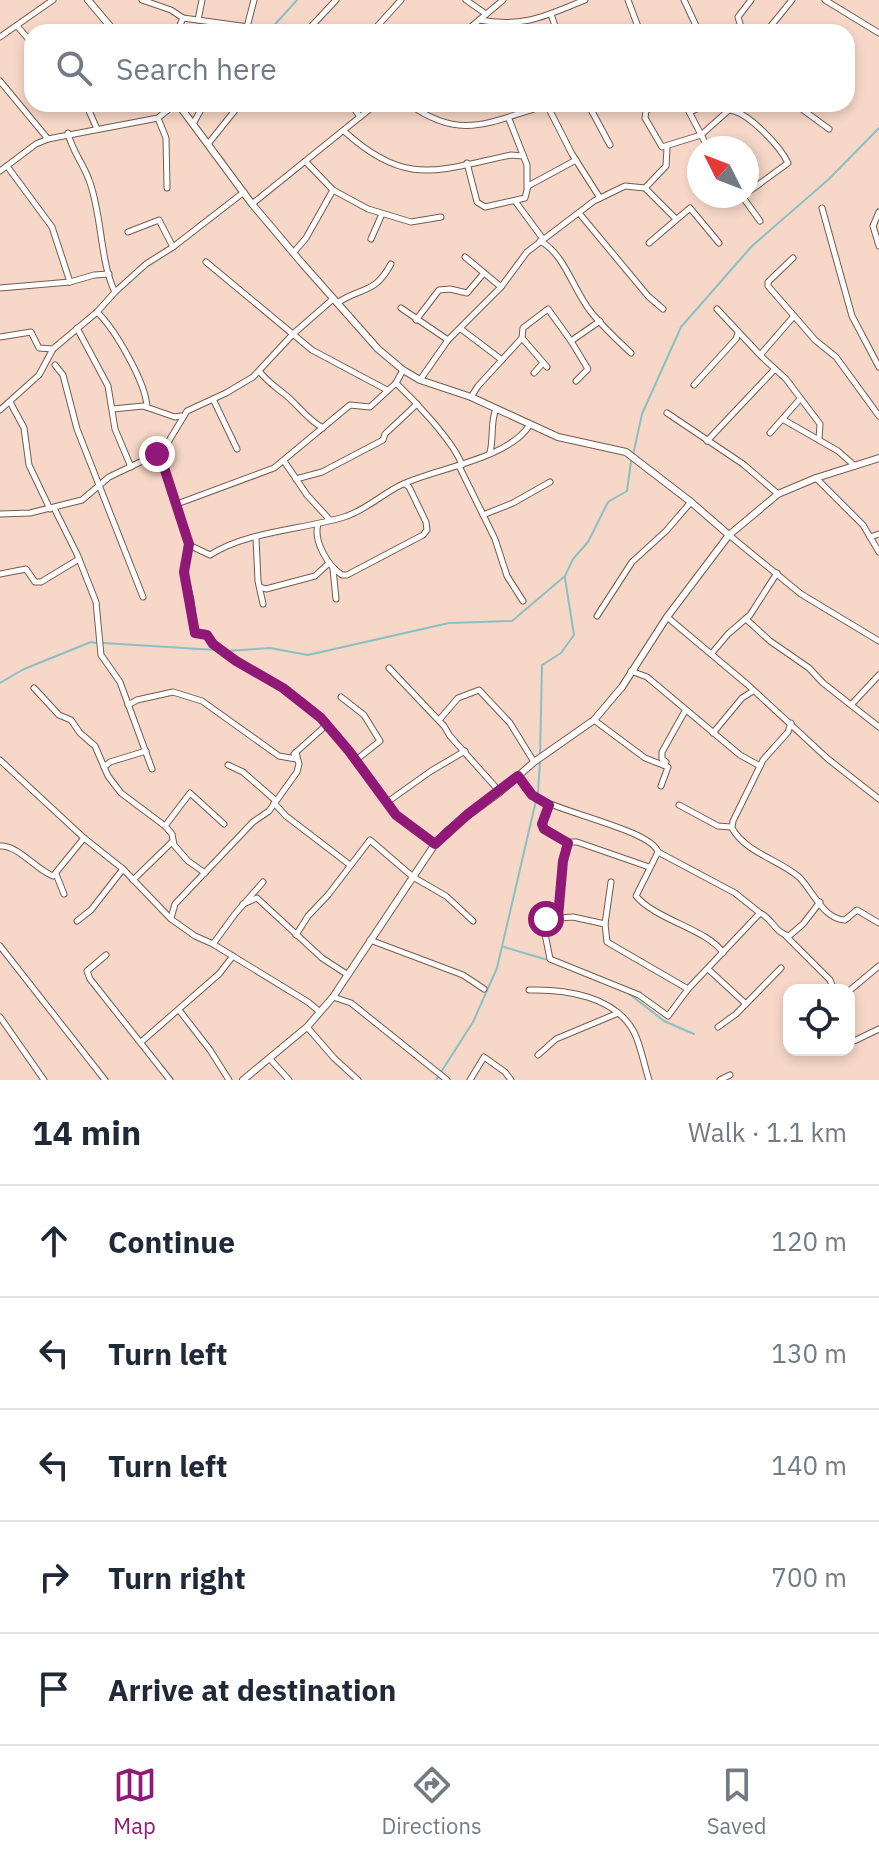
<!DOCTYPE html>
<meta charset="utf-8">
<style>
:root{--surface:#fff;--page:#f2f2f3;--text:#1f2937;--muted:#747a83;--line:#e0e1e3;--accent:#901876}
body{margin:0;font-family:"IBM Plex Sans",sans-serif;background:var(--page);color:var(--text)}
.controls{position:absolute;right:24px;bottom:24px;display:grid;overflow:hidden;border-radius:16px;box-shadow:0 4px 12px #0003}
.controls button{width:72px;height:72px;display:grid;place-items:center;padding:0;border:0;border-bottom:2px solid var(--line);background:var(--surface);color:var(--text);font:40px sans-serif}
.compass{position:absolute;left:687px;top:136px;width:72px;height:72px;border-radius:50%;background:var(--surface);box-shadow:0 4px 12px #0003;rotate:312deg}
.stop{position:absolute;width:24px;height:24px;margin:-18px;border:6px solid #901876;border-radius:50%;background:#fff}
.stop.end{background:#901876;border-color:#fff;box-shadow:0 2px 8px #0008}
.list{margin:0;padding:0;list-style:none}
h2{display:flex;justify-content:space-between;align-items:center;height:104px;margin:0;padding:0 32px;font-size:34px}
h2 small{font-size:26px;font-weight:400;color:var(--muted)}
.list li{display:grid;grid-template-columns:52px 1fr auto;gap:24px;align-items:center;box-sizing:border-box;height:112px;padding:0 32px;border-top:2px solid var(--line)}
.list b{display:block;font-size:30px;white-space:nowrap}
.list em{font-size:26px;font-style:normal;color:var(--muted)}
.icon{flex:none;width:44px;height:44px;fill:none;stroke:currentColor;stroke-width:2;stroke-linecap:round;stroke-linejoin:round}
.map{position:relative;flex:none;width:879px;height:1080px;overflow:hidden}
.search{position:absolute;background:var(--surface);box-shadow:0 4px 12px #0003;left:24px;right:24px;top:24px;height:88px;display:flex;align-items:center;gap:20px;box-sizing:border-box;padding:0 28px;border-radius:24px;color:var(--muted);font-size:30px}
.sheet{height:664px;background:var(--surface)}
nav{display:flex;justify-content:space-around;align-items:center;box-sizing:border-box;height:112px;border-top:2px solid var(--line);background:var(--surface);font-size:22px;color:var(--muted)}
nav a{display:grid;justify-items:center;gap:4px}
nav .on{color:var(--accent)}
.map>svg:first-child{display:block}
</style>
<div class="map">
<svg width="879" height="1080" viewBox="0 0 879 1080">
<rect width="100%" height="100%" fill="#f7d8c8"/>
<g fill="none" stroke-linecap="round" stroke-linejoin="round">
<!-- stream -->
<g stroke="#8ac0c4" stroke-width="2">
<polyline points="268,32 297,0"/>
<polyline points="633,455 642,414 681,327 752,246 829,179 879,128"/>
<polyline points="103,643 216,650"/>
<polyline points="227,651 270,648 308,655 449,623 512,621 565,576 573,559 588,542 608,502 627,491 631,461"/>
<polyline points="0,683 24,669 91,642 96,643"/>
<polyline points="540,756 542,665 561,653 574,635 565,578"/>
<polyline points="504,947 548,960"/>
<polyline points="628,993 664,1021 694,1034"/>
<polyline points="436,1080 473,1022 497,968 538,792 540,762"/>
</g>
<!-- minor casing -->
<g stroke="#755b4d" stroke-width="7">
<g id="minor">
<polyline points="142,0 171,10 183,18 263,29"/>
<polyline points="466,0 486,14"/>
<polyline points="628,0 640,32"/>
<polyline points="684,0 699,32"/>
<polyline points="825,0 879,33"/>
<polyline points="551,14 557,32"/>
<polyline points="198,20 202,0"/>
<path d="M479,20C524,28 545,16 585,0"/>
<polyline points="17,26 32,43"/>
<polyline points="247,27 254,0"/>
<polyline points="177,32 183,18"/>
<polyline points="306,32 336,0"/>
<polyline points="372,32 401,0"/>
<polyline points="465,32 503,0"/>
<polyline points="737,32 741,27 738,17 751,0"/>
<polyline points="766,32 792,0"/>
<polyline points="0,37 53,0"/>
<polyline points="0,81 48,139"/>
<polyline points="847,92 849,94"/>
<polyline points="86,104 97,129"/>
<polyline points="351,104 360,117"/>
<path d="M409,104C463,143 492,120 547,105"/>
<polyline points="588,104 610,145"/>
<polyline points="654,104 646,111 645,118 662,147 701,135 729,110"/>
<polyline points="685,104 708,148"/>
<path d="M726,104L729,110C747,111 780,146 788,163L747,193"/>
<polyline points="795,104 829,129"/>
<polyline points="547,105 572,154 600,198"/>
<polyline points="690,112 707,104"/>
<polyline points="158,118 166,138 167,188"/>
<polyline points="509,119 527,165 527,187"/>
<polyline points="193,124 204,104"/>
<path d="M344,131C406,188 438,170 511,155L523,156"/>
<path d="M68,133C72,151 83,163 89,180C102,213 100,263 115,292"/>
<polyline points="208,144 240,104"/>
<polyline points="306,162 333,190 368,209 411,222 441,217"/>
<polyline points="467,163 477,202 485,207 525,198 528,186 576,160"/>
<polyline points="7,166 52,227 70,282"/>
<polyline points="0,171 36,144 48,139 158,118 175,104"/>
<polyline points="645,188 666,166 667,148"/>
<polyline points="742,196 760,221"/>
<polyline points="515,201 543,239"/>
<polyline points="252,204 376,104"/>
<polyline points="822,208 852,316 879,367"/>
<polyline points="879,212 873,226 879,246"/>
<polyline points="579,213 648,296 663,309"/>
<polyline points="128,232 159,220 173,247"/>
<polyline points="371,239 382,214"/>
<path d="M540,241C565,254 573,290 591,312C603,327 617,340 631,353"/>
<polyline points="649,243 690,208 719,243"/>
<polyline points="294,252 306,238 333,190"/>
<polyline points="465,257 501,287"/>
<polyline points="793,258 768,282 768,286 815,340 836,357 879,416"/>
<polyline points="206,262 312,350 387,390"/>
<polyline points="0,288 70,282 94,275 109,274"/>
<path d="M337,303C363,286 374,295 391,264"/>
<polyline points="401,308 448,340"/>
<polyline points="717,309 762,357 786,379 820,424 819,440"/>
<path d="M97,312C115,329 146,383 147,407"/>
<polyline points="416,320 439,290 450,289 467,293 484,273"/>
<polyline points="77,328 108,386 115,429 131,467"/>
<polyline points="461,329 502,360"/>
<polyline points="0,337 31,332 39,348 53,349"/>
<polyline points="761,354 794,316"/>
<polyline points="55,365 63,375 77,429 143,597"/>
<polyline points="547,367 522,338 523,328 548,309 571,341"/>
<path d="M259,371C268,382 273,385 283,393C297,403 306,419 323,428"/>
<polyline points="534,373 543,363"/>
<polyline points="420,380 448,340 501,287 527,252 594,201 625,186 645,188 676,219"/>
<polyline points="576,381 588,369 571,341 600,321"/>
<path d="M396,383C414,400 454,442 462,465"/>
<polyline points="694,385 736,339 738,333"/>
<polyline points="471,397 478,386 522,338"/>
<polyline points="213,399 237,449"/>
<polyline points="10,402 24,428 29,465 50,509"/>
<polyline points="113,409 143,406 175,417 181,416"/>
<polyline points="0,410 39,375 53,349 97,312 115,292 146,264 173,247 244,192"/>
<polyline points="667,413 743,464 778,494"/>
<polyline points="784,420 838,451 855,466"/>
<polyline points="770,433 800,399"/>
<polyline points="707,441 775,369"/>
<polyline points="159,452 189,544 184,572 191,600 195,633 207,635 219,649 283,688 321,718 354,758 396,815 435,844"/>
<path d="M490,452C494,438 490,422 496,409"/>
<polyline points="284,461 307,495 329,519"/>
<polyline points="459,466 495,539 507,576 523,601"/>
<polyline points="816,478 863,525 879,552"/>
<polyline points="296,479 322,472 383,440 385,434 417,404"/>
<polyline points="177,504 274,468 350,405 370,407 396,383 403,370"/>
<polyline points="54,508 77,554 96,602 101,655 120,682 152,769"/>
<polyline points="0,514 30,513 82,500 109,477 157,454 167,444 187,411 226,393 253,377 293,334 333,299"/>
<polyline points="483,515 513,503 550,482"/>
<path d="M318,524C313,541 328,566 342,575H347L423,535L427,530L426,522L409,487L405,484"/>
<polyline points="729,535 801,594 879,641"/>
<polyline points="870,537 879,534"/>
<polyline points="256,538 258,581 263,604"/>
<path d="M189,545L210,555C248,531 301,530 344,517C365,511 383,493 403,484C438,468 507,459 529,426"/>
<polyline points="333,569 336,599"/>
<polyline points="0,574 26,569 35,582 41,582 79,559"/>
<polyline points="260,587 266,589 315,576 329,563"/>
<polyline points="597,616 632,562 666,531 691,502"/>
<polyline points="667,617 748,685 828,759 879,799"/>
<polyline points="746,619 770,641 809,668 823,683 879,727"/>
<polyline points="712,653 728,634 750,615 777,573"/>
<polyline points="389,668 444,726 450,736 500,792"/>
<polyline points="631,671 647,677 740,755 760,766"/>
<polyline points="34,688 59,715 71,720 80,733 95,746 108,776 121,793 165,826 172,834 174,845 188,861 205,873"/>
<polyline points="341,697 364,715 380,741 356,760"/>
<polyline points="128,705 137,700 173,692 202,701 279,756 296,759"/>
<polyline points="851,705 879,675"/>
<polyline points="439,720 458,698 479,690 510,723 534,762"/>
<polyline points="594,720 645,758 668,767 661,786"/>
<path d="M791,723L788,732L763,760L733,821L732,828C746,853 778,859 799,877C813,891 823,919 845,920L857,910L879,923"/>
<polyline points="713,733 742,698 753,691"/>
<polyline points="294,754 323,728 324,722"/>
<polyline points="0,760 84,838 123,869 171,919 195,936 213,944 308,1002 320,1012"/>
<polyline points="228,765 243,772 275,800"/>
<polyline points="664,765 666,762 662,759 662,752 685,711"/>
<polyline points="104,767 110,762 146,751"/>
<path d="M518,776C522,783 526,792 533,796C558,812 651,830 658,852L636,896C656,920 709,930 723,953"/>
<polyline points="274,803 286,816 350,865"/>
<polyline points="386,803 431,771 465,751"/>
<polyline points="549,805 543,826 546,831 568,843"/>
<polyline points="679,805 718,826 731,827"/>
<polyline points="165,826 190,793 224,824"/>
<path d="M0,846C18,845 35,869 53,876L84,838"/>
<polyline points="658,852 735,893 760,913"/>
<polyline points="56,874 64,894"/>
<polyline points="133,880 172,842"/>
<polyline points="611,882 605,924 607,942 688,989"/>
<polyline points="243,904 257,898 322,958 348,975"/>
<polyline points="558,917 565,849 570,842 577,842 649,867"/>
<polyline points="171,918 175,904 253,822 269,811 297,772 299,764 296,752"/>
<polyline points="77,921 91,910 123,869"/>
<path d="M605,924L573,917L546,919L543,924L550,959L639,995L668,1016L688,989L760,913C772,918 775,933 789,936L803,924L820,902"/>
<polyline points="296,935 308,916 328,895 370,840 413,877 446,896 473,921"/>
<polyline points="786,936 830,980 834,990"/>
<polyline points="370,940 463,975 484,989"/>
<polyline points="213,944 235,914 263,882"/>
<polyline points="0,946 105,1080"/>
<polyline points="106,955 87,971 90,979 170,1080"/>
<polyline points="708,969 746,1004"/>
<path d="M529,990C565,989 615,996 634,1032C641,1046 644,1065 649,1080"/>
<polyline points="849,991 879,966"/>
<polyline points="333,997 351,1003 447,1080"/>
<polyline points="179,1010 210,1050 229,1080"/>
<polyline points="0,1017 44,1080"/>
<polyline points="307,1027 334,1058 358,1080"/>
<polyline points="718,1027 736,1014 781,968"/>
<polyline points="854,1041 879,1029"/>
<polyline points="141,1042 219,974 233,956"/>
<polyline points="538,1055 556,1039 616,1014"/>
<polyline points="270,1059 289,1080"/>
<polyline points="470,1080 484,1057 505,1072 511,1080"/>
<polyline points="720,1080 730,1075"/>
</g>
</g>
<!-- tertiary casing -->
<g stroke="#755b4d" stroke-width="8">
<g id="tertiary">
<polyline points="88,0 115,32"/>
<polyline points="178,104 252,204 301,262 378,349 403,370 420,380 471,397 558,437 626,452 691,502 729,535"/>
<polyline points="243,1080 307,1027 333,997 435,844 447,831 500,792 534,762 594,720 622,687 667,617 729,535 778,494 816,478 879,458"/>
</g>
</g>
<!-- minor -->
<use href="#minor" stroke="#fff" stroke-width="5"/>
<!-- tertiary -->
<use href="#tertiary" stroke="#fff" stroke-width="6"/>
</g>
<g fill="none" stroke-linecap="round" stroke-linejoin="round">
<!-- route -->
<polyline stroke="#901876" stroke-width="10" points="157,454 159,452 189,544 184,572 195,633 207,635 213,644 236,661 283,688 321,718 349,751 396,815 435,844 468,814 518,776 532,795 549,805 542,824 544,829 568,843 563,861 558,917 546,919"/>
</g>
</svg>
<div class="controls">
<button><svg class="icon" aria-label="locate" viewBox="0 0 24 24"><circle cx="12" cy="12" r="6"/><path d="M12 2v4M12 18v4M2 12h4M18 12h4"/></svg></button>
</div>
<svg class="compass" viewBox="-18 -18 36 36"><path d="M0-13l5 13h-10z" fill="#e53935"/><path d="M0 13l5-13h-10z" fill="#747a83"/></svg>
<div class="stop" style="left:546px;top:919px"></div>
<div class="stop end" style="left:157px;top:454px"></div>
<div class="search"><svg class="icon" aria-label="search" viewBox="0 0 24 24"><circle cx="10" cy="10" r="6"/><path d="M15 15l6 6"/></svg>Search here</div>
</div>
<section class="sheet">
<h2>14 min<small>Walk · 1.1 km</small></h2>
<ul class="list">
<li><svg class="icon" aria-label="ahead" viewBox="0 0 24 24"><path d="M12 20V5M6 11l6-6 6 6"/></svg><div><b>Continue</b></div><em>120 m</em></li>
<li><svg class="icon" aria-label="left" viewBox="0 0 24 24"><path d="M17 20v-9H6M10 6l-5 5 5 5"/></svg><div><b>Turn left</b></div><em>130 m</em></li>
<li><svg class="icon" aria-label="left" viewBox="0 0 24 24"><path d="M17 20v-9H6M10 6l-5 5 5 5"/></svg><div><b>Turn left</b></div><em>140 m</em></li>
<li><svg class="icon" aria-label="right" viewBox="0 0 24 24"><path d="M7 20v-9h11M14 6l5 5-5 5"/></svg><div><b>Turn right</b></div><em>700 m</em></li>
<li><svg class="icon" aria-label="arrive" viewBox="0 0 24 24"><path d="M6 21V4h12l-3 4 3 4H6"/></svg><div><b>Arrive at destination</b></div></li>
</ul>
</section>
<nav>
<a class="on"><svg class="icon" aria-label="map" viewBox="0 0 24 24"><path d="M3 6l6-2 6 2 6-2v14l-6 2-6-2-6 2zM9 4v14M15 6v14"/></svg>Map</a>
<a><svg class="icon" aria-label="directions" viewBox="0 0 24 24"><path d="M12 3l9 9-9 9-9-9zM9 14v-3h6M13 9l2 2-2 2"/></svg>Directions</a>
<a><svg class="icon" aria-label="saved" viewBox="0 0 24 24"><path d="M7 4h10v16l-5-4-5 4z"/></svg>Saved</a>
</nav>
